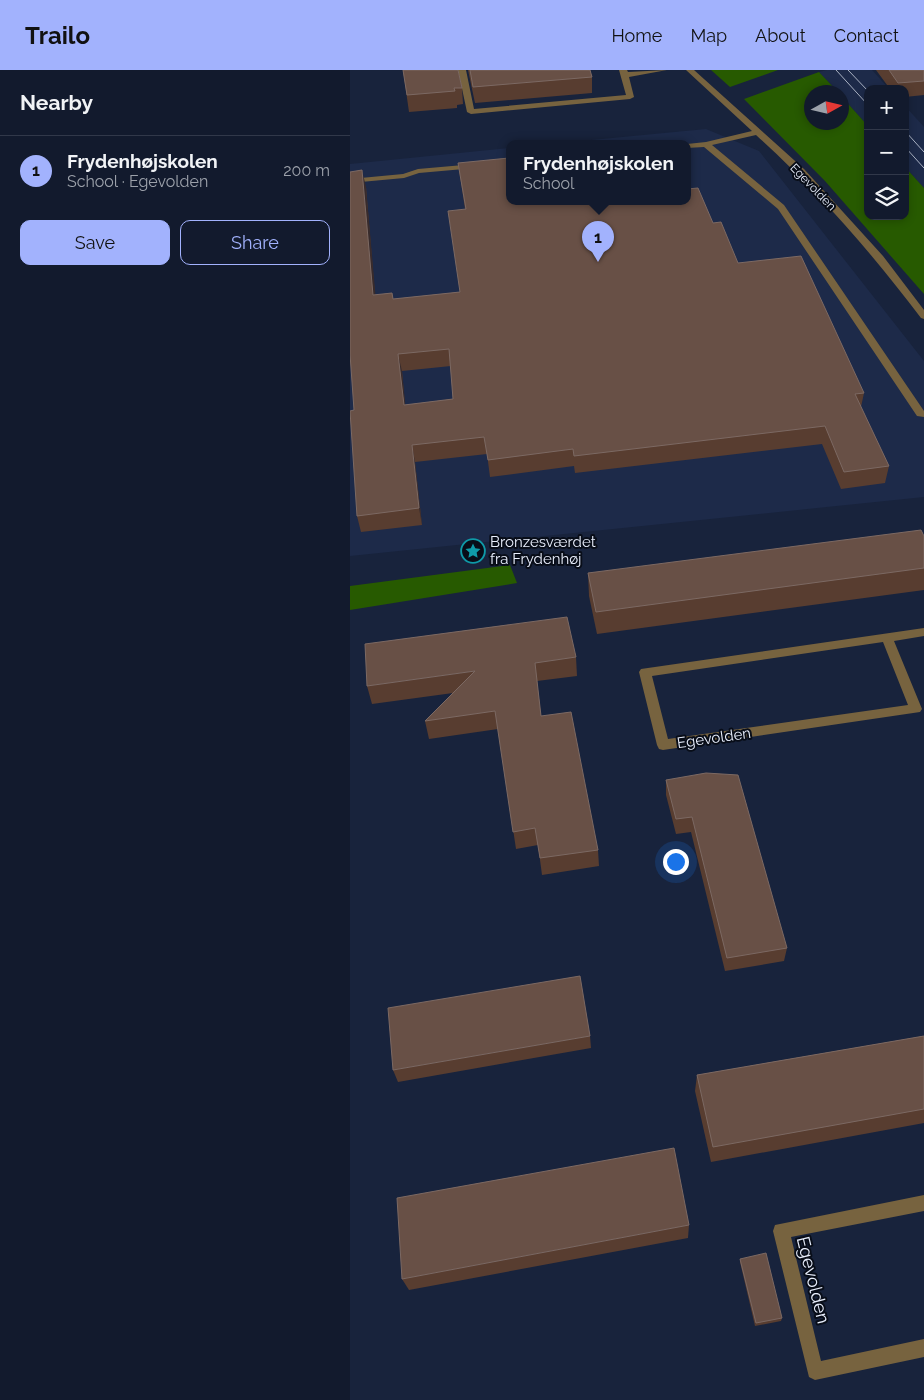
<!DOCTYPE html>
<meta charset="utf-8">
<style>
:root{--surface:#121a2d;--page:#1b2335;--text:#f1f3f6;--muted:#9ca1aa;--line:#313849;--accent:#a2b2fd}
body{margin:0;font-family:Raleway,sans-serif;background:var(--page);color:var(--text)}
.controls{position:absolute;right:15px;top:15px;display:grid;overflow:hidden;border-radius:10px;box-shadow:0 2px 8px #0003}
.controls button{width:45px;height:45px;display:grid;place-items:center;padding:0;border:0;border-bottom:1px solid var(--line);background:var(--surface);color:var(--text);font:25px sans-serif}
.compass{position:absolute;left:454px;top:15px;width:45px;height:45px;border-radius:50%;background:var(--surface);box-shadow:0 2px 8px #0003;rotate:82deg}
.you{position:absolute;left:325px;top:791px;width:18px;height:18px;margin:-12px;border:4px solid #fff;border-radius:50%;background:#1a73e8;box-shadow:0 0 0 8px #1a73e833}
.badge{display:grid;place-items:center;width:32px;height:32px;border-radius:50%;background:var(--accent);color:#111;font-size:16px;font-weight:700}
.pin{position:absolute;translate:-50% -41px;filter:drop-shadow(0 1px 2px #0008)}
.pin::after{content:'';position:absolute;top:26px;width:18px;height:15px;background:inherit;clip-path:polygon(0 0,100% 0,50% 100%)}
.popup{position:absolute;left:156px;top:70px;width:185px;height:65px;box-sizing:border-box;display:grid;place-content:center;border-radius:10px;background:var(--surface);filter:drop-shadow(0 1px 4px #0005);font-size:16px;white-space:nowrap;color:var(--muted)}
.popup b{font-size:19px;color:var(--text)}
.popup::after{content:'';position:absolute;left:50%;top:100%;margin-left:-10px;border:10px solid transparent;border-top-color:var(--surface)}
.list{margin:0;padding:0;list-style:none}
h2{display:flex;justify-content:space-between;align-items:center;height:65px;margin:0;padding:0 20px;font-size:21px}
h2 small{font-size:16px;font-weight:400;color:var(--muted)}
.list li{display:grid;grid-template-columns:32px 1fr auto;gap:15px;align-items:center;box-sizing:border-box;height:70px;padding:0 20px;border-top:1px solid var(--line)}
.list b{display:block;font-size:19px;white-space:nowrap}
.list p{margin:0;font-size:16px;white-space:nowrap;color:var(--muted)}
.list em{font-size:16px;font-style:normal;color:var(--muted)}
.actions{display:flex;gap:10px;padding:15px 20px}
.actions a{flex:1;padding:11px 0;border:1px solid var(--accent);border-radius:10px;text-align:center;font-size:18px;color:var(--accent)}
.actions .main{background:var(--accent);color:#111}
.icon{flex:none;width:28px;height:28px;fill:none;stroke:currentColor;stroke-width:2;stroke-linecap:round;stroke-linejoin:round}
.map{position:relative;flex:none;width:574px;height:1330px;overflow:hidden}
header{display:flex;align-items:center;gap:30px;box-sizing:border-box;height:70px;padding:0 25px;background:var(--accent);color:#111}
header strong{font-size:24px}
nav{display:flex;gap:28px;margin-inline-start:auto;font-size:18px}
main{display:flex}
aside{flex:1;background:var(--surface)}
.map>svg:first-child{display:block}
</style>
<header>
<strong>Trailo</strong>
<nav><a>Home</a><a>Map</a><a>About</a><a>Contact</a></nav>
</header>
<main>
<aside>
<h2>Nearby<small></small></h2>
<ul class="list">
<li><span class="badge">1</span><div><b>Frydenhøjskolen</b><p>School · Egevolden</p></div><em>200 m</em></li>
</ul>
<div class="actions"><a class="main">Save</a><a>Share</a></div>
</aside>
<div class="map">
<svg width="574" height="1330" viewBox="0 0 574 1330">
<rect width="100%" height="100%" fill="#18233c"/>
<!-- built -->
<g fill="#1d2a49">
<polygon points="477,0 522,0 539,19 518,19 518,56 492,27 492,22 488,22 469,2"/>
<polygon points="555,36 574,57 574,118 555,97"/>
<polygon points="356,59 409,81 574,291 574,427 0,486 0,94 159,78 159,131 337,131 337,73 210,73"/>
</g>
<!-- green -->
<g fill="#275a00">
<polygon points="361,0 428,0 380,17"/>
<polygon points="469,2 488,22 462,22 462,52 492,52 492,27 518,56 518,146 555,146 555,97 574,118 574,224 475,111 394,29"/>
<polygon points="160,495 167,513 0,540 0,516"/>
</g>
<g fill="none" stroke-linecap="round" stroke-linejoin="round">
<!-- minor -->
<g fill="#77633f" fill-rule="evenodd">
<polygon points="108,0 116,0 124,39 276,25 269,0 277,0 278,2 317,0 279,7 284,27 280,29 121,44 117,42"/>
<path d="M336,0H344L454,99L533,186L574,240V249L571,248C521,182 467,120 406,65L362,75L434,135L574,341V347L567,346L428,139L354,77L337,78V74L356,72L402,61Z"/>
<polygon points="159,91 159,95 69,103 54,108 0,113 0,109 53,104 68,99"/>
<path d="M574,558V566L544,571L572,639L570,642L313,680L309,679L307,675L289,602L291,599ZM533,572L558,635L318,669L302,606Z"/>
<polygon points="574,1125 574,1141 441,1167 471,1291 574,1269 574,1287 465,1310 459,1307 423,1161 425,1155"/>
</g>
<!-- tram -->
<g stroke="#aab2c3" stroke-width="1">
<polyline points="486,0 518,35"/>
<polyline points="498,0 518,21"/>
<polyline points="555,61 574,82"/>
<polyline points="555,77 574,98"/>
</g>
</g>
<!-- wall -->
<g fill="#583d30" fill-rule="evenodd">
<polygon points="53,0 112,18 113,34 107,35 107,38 59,42"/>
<polygon points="118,0 240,0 242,7 242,23 125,33"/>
<polygon points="526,0 574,0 574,25 555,27 555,19 540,19"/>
<path d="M108,93L159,131L363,153L388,193L514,323L511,337L539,396L535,413L491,419L472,374L225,403L224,396L140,407L137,384L65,392L72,455L11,462L7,446L4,340L16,117L25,225L42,223L43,229L110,222L115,139ZM101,296L103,329L55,335L52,301Z"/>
<polygon points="574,466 574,520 247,564 239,526 238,503"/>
<polygon points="226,587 227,606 187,611 191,646 248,780 249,796 192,805 188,775 166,779 148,659 79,669 75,651 103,623 22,634 17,616"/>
<polygon points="316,710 437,878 434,891 375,901 341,762 326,764 316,725"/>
<polygon points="240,966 241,978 48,1012 43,1000"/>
<polygon points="574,966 574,1053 361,1092 345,1021 347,1005"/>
<polygon points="339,1155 338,1168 59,1220 52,1209"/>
<polygon points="390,1189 432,1248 431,1251 405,1256 390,1192"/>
</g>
<!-- shaded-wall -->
<g fill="#382b2c">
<polygon points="12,100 16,117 27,242 23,225"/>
<polygon points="48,284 52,301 57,352 54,335"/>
<polygon points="62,375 65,392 72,455 69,438"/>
</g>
<!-- building -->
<g fill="#685046" stroke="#7c6963" fill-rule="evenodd">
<polygon points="53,0 108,0 112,18 104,18 105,21 57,25"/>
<polygon points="120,0 240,0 242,7 123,17"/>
<polygon points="539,0 574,0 574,11 548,13"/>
<path d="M159,88V131H337V119L348,118L363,153L371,152L388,193L451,186L514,323L505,324L539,396L494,402L475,356L224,386L223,379L138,390L134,367L62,375L69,438L7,446L0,341L4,340L0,284V102L12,100L23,225L42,223L43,229L110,222L98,141L116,139L108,93ZM99,279L103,329L54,335L48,284Z"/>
<polygon points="571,460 574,466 574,498 246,542 238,503"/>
<polygon points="217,547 226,587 185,593 191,646 221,642 248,780 190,788 185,758 163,762 145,641 75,651 125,601 17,616 15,574"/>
<polygon points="356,703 388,705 437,878 377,888 342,747 326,749 316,710"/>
<polygon points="230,906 240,966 43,1000 38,938"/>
<polygon points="574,966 574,1039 363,1077 347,1005"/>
<polygon points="324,1078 339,1155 52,1209 47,1128"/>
<polygon points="416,1183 432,1248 406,1253 390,1189"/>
</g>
<!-- icons -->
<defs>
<g id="sight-ring" transform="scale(1.25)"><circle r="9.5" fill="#080d18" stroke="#0f9aa8" stroke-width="1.5"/><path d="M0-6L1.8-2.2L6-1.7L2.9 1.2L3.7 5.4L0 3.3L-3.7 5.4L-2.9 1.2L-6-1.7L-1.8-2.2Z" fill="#0f9aa8"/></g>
</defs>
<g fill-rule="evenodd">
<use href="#sight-ring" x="123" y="481"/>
</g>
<g text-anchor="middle" stroke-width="4" stroke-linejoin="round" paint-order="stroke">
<!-- far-street labels -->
<g font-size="12" fill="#e9effd" stroke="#080d18">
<text transform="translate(463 117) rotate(46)" y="4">Egevolden</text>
</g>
<!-- poi labels -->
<g font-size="15" fill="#e9effd" stroke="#080d18" text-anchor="start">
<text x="140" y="477">Bronzesværdet<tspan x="140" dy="17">fra Frydenhøj</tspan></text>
</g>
<!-- street labels -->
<g font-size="15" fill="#e9effd" stroke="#080d18">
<text transform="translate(364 668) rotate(-8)" y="5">Egevolden</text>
</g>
<!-- near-street labels -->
<g font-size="18" fill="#e9effd" stroke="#080d18">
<text transform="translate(463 1210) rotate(76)" y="6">Egevolden</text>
</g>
</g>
</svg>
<div class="controls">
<button>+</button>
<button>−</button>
<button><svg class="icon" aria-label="layers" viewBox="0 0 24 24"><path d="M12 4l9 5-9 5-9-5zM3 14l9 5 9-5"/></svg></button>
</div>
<svg class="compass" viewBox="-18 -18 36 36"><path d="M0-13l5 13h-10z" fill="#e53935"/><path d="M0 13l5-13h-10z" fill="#9ca1aa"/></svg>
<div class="you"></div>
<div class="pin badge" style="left:248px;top:192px">1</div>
<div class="popup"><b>Frydenhøjskolen</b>School</div>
</div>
</main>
